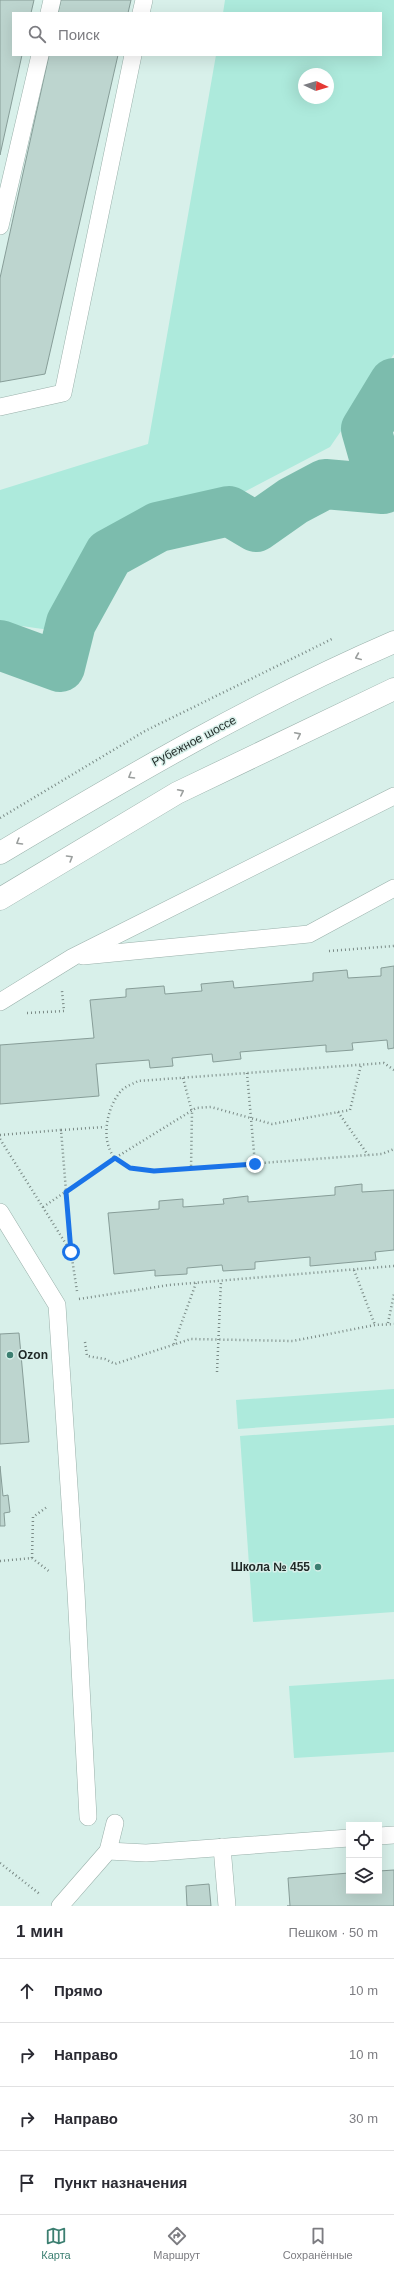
<!DOCTYPE html>
<html lang="ru">
<meta charset="utf-8">
<style>
:root{--surface:#fff;--page:#f2f2f3;--text:#2b2b33;--muted:#7c7c81;--line:#e1e1e2;--accent:#3c7f71}
body{margin:0;font-family:Arial,sans-serif;background:var(--page);color:var(--text)}
.controls{position:absolute;right:12px;bottom:12px;display:grid;overflow:hidden;border-radius:0px;box-shadow:0 4px 16px #0002}
.controls button{width:36px;height:36px;display:grid;place-items:center;padding:0;border:0;border-bottom:1px solid var(--line);background:var(--surface);color:var(--text);font:20px sans-serif}
.compass{position:absolute;left:298px;top:68px;width:36px;height:36px;border-radius:50%;background:var(--surface);box-shadow:0 4px 16px #0002;rotate:94deg}
.stop{position:absolute;width:12px;height:12px;margin:-9px;border:3px solid #1a73e8;border-radius:50%;background:#fff}
.stop.end{background:#1a73e8;border-color:#fff;box-shadow:0 1px 4px #0008}
.list{margin:0;padding:0;list-style:none}
h2{display:flex;justify-content:space-between;align-items:center;height:52px;margin:0;padding:0 16px;font-size:17px}
h2 small{font-size:13px;font-weight:400;color:var(--muted)}
.list li{display:grid;grid-template-columns:26px 1fr auto;gap:12px;align-items:center;box-sizing:border-box;height:64px;padding:0 16px;border-top:1px solid var(--line)}
.list b{display:block;font-size:15px;white-space:nowrap}
.list em{font-size:13px;font-style:normal;color:var(--muted)}
.icon{flex:none;width:22px;height:22px;fill:none;stroke:currentColor;stroke-width:2;stroke-linecap:round;stroke-linejoin:round}
.map{position:relative;flex:none;width:394px;height:1906px;overflow:hidden}
.search{position:absolute;background:var(--surface);box-shadow:0 4px 16px #0002;left:12px;right:12px;top:12px;height:44px;display:flex;align-items:center;gap:10px;box-sizing:border-box;padding:0 14px;border-radius:0px;color:var(--muted);font-size:15px}
.sheet{height:308px;background:var(--surface)}
nav{display:flex;justify-content:space-around;align-items:center;box-sizing:border-box;height:56px;border-top:1px solid var(--line);background:var(--surface);font-size:11px;color:var(--muted)}
nav a{display:grid;justify-items:center;gap:2px}
nav .on{color:var(--accent)}
.map>svg:first-child{display:block}
</style>
<div class="map">
<svg width="394" height="1906" viewBox="0 0 394 1906">
<rect width="100%" height="100%" fill="#d8f0ea"/>
<!-- green -->
<g fill="#adeadc" fill-rule="evenodd">
<path d="M225,0H394V354L330,447L227,501L98,537L57,631L0,623V490L148,444L216,55H381V13H223ZM304,74H328V98H304Z"/>
<polygon points="394,1389 394,1418 238,1429 236,1400"/>
<polygon points="394,1425 394,1612 253,1622 240,1436"/>
<polygon points="394,1679 394,1752 294,1758 289,1686"/>
</g>
<g fill="none" stroke-linecap="round" stroke-linejoin="round">
<!-- river -->
<polyline stroke="#7cbcad" stroke-width="50" points="0,645 60,667 71,623 109,554 158,527 229,511 256,527 293,501 325,484 383,489 366,429 394,383"/>
</g>
<!-- building -->
<g fill="#bdd5cf" stroke="#879d98">
<polygon points="0,0 34,0 31,13 13,13 13,55 22,55 0,155"/>
<polygon points="61,0 131,0 128,13 58,13"/>
<polygon points="49,55 118,55 45,374 0,382 0,278"/>
<polygon points="394,966 394,1048 388,1049 387,1040 352,1043 353,1050 326,1052 326,1045 240,1052 241,1059 213,1062 212,1054 172,1058 173,1066 150,1068 149,1060 96,1064 99,1096 0,1104 0,1045 94,1038 90,1000 126,997 126,989 164,986 165,994 202,991 201,984 233,981 234,988 313,981 313,973 347,970 348,978 381,976 381,968"/>
<polygon points="362,1184 362,1192 394,1190 394,1250 375,1252 376,1260 310,1266 310,1257 255,1262 255,1269 223,1271 222,1265 187,1268 187,1274 155,1276 155,1270 114,1274 108,1213 159,1209 159,1201 183,1199 183,1207 224,1204 223,1199 248,1196 248,1202 335,1195 335,1187"/>
<polygon points="19,1333 29,1442 0,1444 0,1334"/>
<polygon points="0,1466 3,1496 8,1495 10,1512 4,1513 5,1526 0,1526"/>
<polygon points="394,1870 394,1906 287,1906 290,1906 288,1878 349,1873 349,1891 379,1891 379,1871"/>
<polygon points="209,1884 211,1906 187,1906 186,1886"/>
</g>
<g fill="none" stroke-linecap="round" stroke-linejoin="round">
<!-- lane casing -->
<g stroke="#99b0aa" stroke-width="18">
<g id="lane">
<polyline points="49,13 52,0"/>
<polyline points="141,13 144,0"/>
<polyline points="0,226 40,55"/>
<polyline points="0,407 63,393 133,55"/>
<polyline points="83,956 309,934 394,888"/>
<polyline points="0,1002 73,957 394,796"/>
<polyline points="0,1212 57,1305 76,1592 88,1817"/>
<polyline points="379,1836 394,1835"/>
<polyline points="222,1847 227,1906"/>
<polyline points="108,1851 115,1823"/>
<polyline points="60,1906 108,1851 146,1853 349,1838"/>
</g>
</g>
<!-- primary casing -->
<g stroke="#99b0aa" stroke-width="23">
<g id="primary">
<path d="M0,853C128,777 257,701 394,642"/>
<polyline points="0,899 177,793 394,689"/>
</g>
</g>
<!-- path -->
<g stroke="#7a8a86" stroke-width="2.5" stroke-dasharray="1 3" stroke-linecap="butt">
<polyline points="0,818 145,731 332,639"/>
<polyline points="329,951 394,946"/>
<polyline points="27,1013 64,1011 62,991"/>
<path d="M394,1070L384,1063L138,1081C133,1084 126,1086 122,1090C107,1105 99,1142 116,1159C126,1169 140,1169 154,1171L382,1154L394,1149"/>
<polyline points="247,1073 255,1164"/>
<polyline points="183,1078 192,1112 191,1169"/>
<polyline points="338,1112 368,1155"/>
<polyline points="61,1130 105,1127"/>
<polyline points="0,1135 61,1130 71,1252"/>
<polyline points="0,1139 71,1252 77,1291"/>
<polyline points="43,1207 115,1158 196,1108 211,1107 272,1124 350,1110 361,1065"/>
<polyline points="354,1270 375,1325"/>
<polyline points="79,1299 169,1285 394,1266"/>
<polyline points="388,1323 394,1294"/>
<polyline points="85,1342 87,1356 105,1359 115,1364 191,1339 293,1341 375,1325 394,1324"/>
<polyline points="174,1344 196,1283"/>
<polyline points="217,1372 221,1281"/>
<polyline points="32,1558 33,1517 47,1507"/>
<polyline points="0,1561 32,1558 50,1572"/>
<polyline points="0,1863 41,1895"/>
</g>
<!-- lane -->
<use href="#lane" stroke="#fff" stroke-width="17"/>
<!-- primary -->
<use href="#primary" stroke="#fff" stroke-width="22"/>
</g>
<!-- one-way arrows -->
<defs><path id="oneway-chevron" d="M-2-3.5L2.5 0L-2 3.5" fill="none" stroke-width="1.6" stroke-linecap="round" stroke-linejoin="round"/></defs>
<g stroke="#9a9e9d">
<use href="#oneway-chevron" transform="translate(358 657) rotate(157)"/>
<use href="#oneway-chevron" transform="translate(298 735) rotate(-26)"/>
<use href="#oneway-chevron" transform="translate(131 776) rotate(149)"/>
<use href="#oneway-chevron" transform="translate(181 792) rotate(-27)"/>
<use href="#oneway-chevron" transform="translate(19 842) rotate(149)"/>
<use href="#oneway-chevron" transform="translate(70 858) rotate(-31)"/>
</g>
<g fill="none" stroke-linecap="round" stroke-linejoin="round">
<!-- route -->
<polyline stroke="#1a73e8" stroke-width="5" points="71,1252 66,1192 115,1158 130,1168 154,1171 255,1164"/>
</g>
<!-- markers -->
<g fill="#3c7f71" stroke="#d8f0ea" stroke-width="1.5">
<circle cx="10" cy="1355" r="4"/>
<circle cx="318" cy="1567" r="4"/>
</g>
<g text-anchor="middle" stroke-width="3" stroke-linejoin="round" paint-order="stroke">
<!-- street labels -->
<g font-size="12" fill="#1f2826" stroke="#d8f0ea">
<text transform="translate(194 741) rotate(-28)" y="4">Рубежное шоссе</text>
</g>
<!-- poi labels -->
<g font-size="12" font-weight="bold" fill="#1f2826" stroke="#d8f0ea" text-anchor="start">
<text x="18" y="1359">Ozon</text>
<text x="310" y="1571" text-anchor="end">Школа № 455</text>
</g>
</g>
</svg>
<div class="controls">
<button><svg class="icon" aria-label="locate" viewBox="0 0 24 24"><circle cx="12" cy="12" r="6"/><path d="M12 2v4M12 18v4M2 12h4M18 12h4"/></svg></button>
<button><svg class="icon" aria-label="layers" viewBox="0 0 24 24"><path d="M12 4l9 5-9 5-9-5zM3 14l9 5 9-5"/></svg></button>
</div>
<svg class="compass" viewBox="-18 -18 36 36"><path d="M0-13l5 13h-10z" fill="#e53935"/><path d="M0 13l5-13h-10z" fill="#7c7c81"/></svg>
<div class="stop" style="left:71px;top:1252px"></div>
<div class="stop end" style="left:255px;top:1164px"></div>
<div class="search"><svg class="icon" aria-label="search" viewBox="0 0 24 24"><circle cx="10" cy="10" r="6"/><path d="M15 15l6 6"/></svg>Поиск</div>
</div>
<section class="sheet">
<h2>1 мин<small>Пешком · 50 m</small></h2>
<ul class="list">
<li><svg class="icon" aria-label="ahead" viewBox="0 0 24 24"><path d="M12 20V5M6 11l6-6 6 6"/></svg><div><b>Прямо</b></div><em>10 m</em></li>
<li><svg class="icon" aria-label="right" viewBox="0 0 24 24"><path d="M7 20v-9h11M14 6l5 5-5 5"/></svg><div><b>Направо</b></div><em>10 m</em></li>
<li><svg class="icon" aria-label="right" viewBox="0 0 24 24"><path d="M7 20v-9h11M14 6l5 5-5 5"/></svg><div><b>Направо</b></div><em>30 m</em></li>
<li><svg class="icon" aria-label="arrive" viewBox="0 0 24 24"><path d="M6 21V4h12l-3 4 3 4H6"/></svg><div><b>Пункт назначения</b></div></li>
</ul>
</section>
<nav>
<a class="on"><svg class="icon" aria-label="map" viewBox="0 0 24 24"><path d="M3 6l6-2 6 2 6-2v14l-6 2-6-2-6 2zM9 4v14M15 6v14"/></svg>Карта</a>
<a><svg class="icon" aria-label="directions" viewBox="0 0 24 24"><path d="M12 3l9 9-9 9-9-9zM9 14v-3h6M13 9l2 2-2 2"/></svg>Маршрут</a>
<a><svg class="icon" aria-label="saved" viewBox="0 0 24 24"><path d="M7 4h10v16l-5-4-5 4z"/></svg>Сохранённые</a>
</nav>
